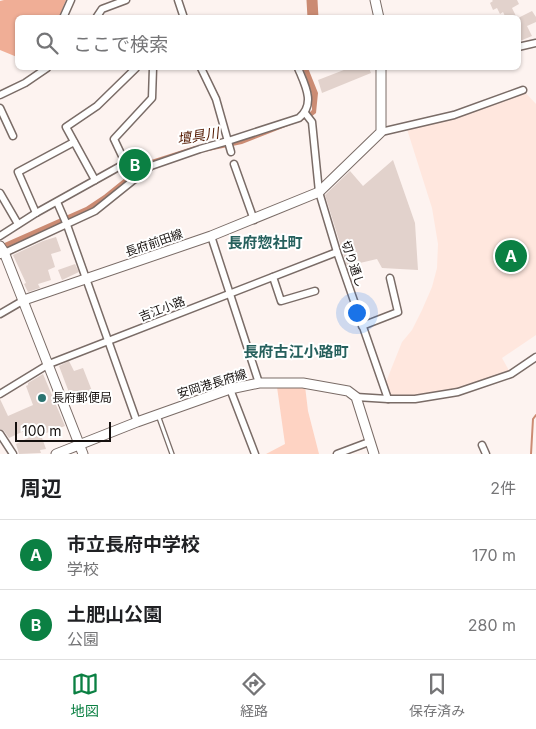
<!DOCTYPE html>
<html lang="ja">
<meta charset="utf-8">
<style>
:root{--surface:#fff;--page:#f6f6f6;--text:#202124;--muted:#757577;--line:#e0e0e0;--accent:#0b8043}
body{margin:0;font-family:Inter,"Noto Sans JP",sans-serif;background:var(--page);color:var(--text)}
.scale{position:absolute;left:15px;bottom:12px;width:96px;box-sizing:border-box;padding-left:5px;border:2px solid #15100e;border-top:0;font-size:14px;line-height:18px;white-space:nowrap;color:#15100e;-webkit-text-stroke:4px #fff;paint-order:stroke}
.you{position:absolute;left:356px;top:312px;width:18px;height:18px;margin:-12px;border:4px solid #fff;border-radius:50%;background:#1a73e8;box-shadow:0 0 0 8px #1a73e833}
.badge{display:grid;place-items:center;width:32px;height:32px;border-radius:50%;background:var(--accent);color:#fff;font-size:16px;font-weight:700}
.pin{position:absolute;translate:-50% -50%;border:2px solid #fff;box-shadow:0 1px 5px #0006}
.list{margin:0;padding:0;list-style:none}
h2{display:flex;justify-content:space-between;align-items:center;height:65px;margin:0;padding:0 20px;font-size:21px}
h2 small{font-size:16px;font-weight:400;color:var(--muted)}
.list li{display:grid;grid-template-columns:32px 1fr auto;gap:15px;align-items:center;box-sizing:border-box;height:70px;padding:0 20px;border-top:1px solid var(--line)}
.list b{display:block;font-size:19px;white-space:nowrap}
.list p{margin:0;font-size:16px;white-space:nowrap;color:var(--muted)}
.list em{font-size:16px;font-style:normal;color:var(--muted)}
.icon{flex:none;width:28px;height:28px;fill:none;stroke:currentColor;stroke-width:2;stroke-linecap:round;stroke-linejoin:round}
.map{position:relative;flex:none;width:536px;height:454px;overflow:hidden}
.search{position:absolute;background:var(--surface);box-shadow:0 1px 4px #0004;left:15px;right:15px;top:15px;height:55px;display:flex;align-items:center;gap:12px;box-sizing:border-box;padding:0 18px;border-radius:8px;color:var(--muted);font-size:19px}
.sheet{height:205px;background:var(--surface)}
nav{display:flex;justify-content:space-around;align-items:center;box-sizing:border-box;height:70px;border-top:1px solid var(--line);background:var(--surface);font-size:14px;color:var(--muted)}
nav a{display:grid;justify-items:center;gap:2px}
nav .on{color:var(--accent)}
.map>svg:first-child{display:block}
</style>
<div class="map">
<svg width="536" height="454" viewBox="0 0 536 454">
<rect width="100%" height="100%" fill="#fdf3f0"/>
<!-- built -->
<polygon fill="#ffe7de" points="523,90 536,104 536,335 502,358 511,374 458,392 388,399 384,387 402,342 412,330 422,310 432,287 437,268 438,244 432,208 406,126 455,115"/>
<!-- green -->
<polygon fill="#fed3c3" points="305,386 308,411 319,454 266,454 285,444 277,387"/>
<!-- forest -->
<polygon fill="#f0ae96" points="4,0 66,0 59,17 18,18 17,57 0,50 0,1"/>
<!-- water -->
<polygon fill="#cb8b73" points="303,68 308,68 318,93 316,113 311,117 242,144 156,162 103,203 76,217 0,251 0,245 86,207 104,195 145,162 195,146 201,150 241,141 305,117 312,110 312,95"/>
<g fill="none" stroke-linecap="round" stroke-linejoin="round">
<!-- stream -->
<polyline stroke="#cb8b73" stroke-width="2" points="531,454 533,419 536,415"/>
<!-- river -->
<polyline stroke="#cb8b73" stroke-width="11" points="312,0 313,18"/>
</g>
<!-- building -->
<g fill="#e2d2cc">
<polygon points="492,0 517,0 519,4 512,8 517,18 506,18 503,12 500,14 497,8 493,10 490,3 493,1"/>
<polygon points="532,11 536,17 536,22 527,26 532,36 520,41 518,38 518,18"/>
<polygon points="349,68 369,68 371,73 322,93 318,80"/>
<polygon points="393,160 415,223 418,270 382,268 377,259 347,266 325,195 350,171 363,186"/>
<polygon points="56,237 61,251 51,254 55,267 48,270 51,280 38,284 40,288 28,292 24,284 26,283 13,255 43,241"/>
<polygon points="75,264 79,272 62,280 58,270"/>
<polygon points="69,361 74,371 83,368 94,396 73,403 59,366"/>
<polygon points="43,374 65,426 41,435 46,449 40,450 41,453 19,454 16,444 28,438 24,431 9,438 4,431 0,429 0,399 8,416 33,405 26,386 28,385 28,383"/>
</g>
<g fill="none" stroke-linecap="round" stroke-linejoin="round">
<!-- lane casing -->
<g stroke="#7a6c67" stroke-width="5.5">
<polyline id="lane" points="158,415 172,454"/>
</g>
<!-- street casing -->
<g stroke="#7a6c67" stroke-width="9">
<g id="street">
<polyline points="178,0 184,18"/>
<polyline points="63,18 71,0"/>
<polyline points="96,18 102,9 126,0"/>
<polyline points="518,47 536,43"/>
<polyline points="201,68 216,99 231,152"/>
<polyline points="0,95 25,83 47,68"/>
<polyline points="0,108 13,136"/>
<polyline points="305,113 312,122 319,192 337,252 388,399"/>
<polyline points="381,132 454,115 523,90"/>
<polyline points="234,164 254,220"/>
<polyline points="95,180 66,127 97,106 136,68"/>
<polyline points="0,193 18,224"/>
<polyline points="57,202 67,225 137,422"/>
<polyline points="36,213 18,172 74,142"/>
<polyline points="0,236 36,213 124,164 123,158 114,139 152,98 153,68"/>
<polyline points="211,236 259,383"/>
<path d="M0,255L95,211L151,166L200,149L228,141L299,118C316,104 305,85 298,68"/>
<polyline points="273,277 281,301 315,291"/>
<polyline points="0,314 24,300"/>
<polyline points="362,326 398,312 390,278"/>
<polyline points="230,389 255,454"/>
<polyline points="0,394 49,364 337,252"/>
<polyline points="356,397 388,399 415,399 458,392 511,374 536,357"/>
<polyline points="0,434 13,454"/>
<polyline points="482,445 486,454"/>
<polyline points="337,454 369,442"/>
</g>
</g>
<!-- secondary casing -->
<g stroke="#7a6c67" stroke-width="11">
<g id="secondary">
<polyline points="375,0 379,18"/>
<polyline points="0,246 4,252 83,454"/>
<polyline points="24,300 211,236 319,192 381,132 381,68"/>
<polyline points="56,454 137,422 230,389 259,383 303,383 348,391 356,397 374,454"/>
</g>
</g>
<!-- lane -->
<use href="#lane" stroke="#fff" stroke-width="3"/>
<!-- street -->
<use href="#street" stroke="#fff" stroke-width="6"/>
<!-- secondary -->
<use href="#secondary" stroke="#fff" stroke-width="9"/>
</g>
<!-- markers -->
<circle fill="#2a7370" stroke="#fff" stroke-width="2" cx="42" cy="398" r="5"/>
<g text-anchor="middle" stroke-width="4" stroke-linejoin="round" paint-order="stroke">
<!-- street labels -->
<g font-size="12" fill="#15100e" stroke="#fff">
<text transform="translate(154 243) rotate(-19)" y="4">長府前田線</text>
<text transform="translate(353 264) rotate(71)" y="4">切り通し</text>
<text transform="translate(162 309) rotate(-21)" y="4">吉江小路</text>
<text transform="translate(212 384) rotate(-17)" y="4">安岡港長府線</text>
</g>
<!-- poi labels -->
<g font-size="12" fill="#15100e" stroke="#fff" text-anchor="start">
<text x="52" y="402">長府郵便局</text>
</g>
<!-- water labels -->
<g font-size="14" font-style="italic" fill="#531900" stroke="#fff">
<text transform="translate(198 136) rotate(-9)" y="5">壇具川</text>
</g>
<!-- quarter labels -->
<g font-size="15" font-weight="bold" fill="#26605d" stroke="#fff">
<text x="265" y="248">長府惣社町</text>
<text x="296" y="357">長府古江小路町</text>
</g>
</g>
</svg>
<div class="scale">100 m</div>
<div class="you"></div>
<div class="pin badge" style="left:511px;top:256px">A</div>
<div class="pin badge" style="left:135px;top:165px">B</div>
<div class="search"><svg class="icon" aria-label="search" viewBox="0 0 24 24"><circle cx="10" cy="10" r="6"/><path d="M15 15l6 6"/></svg>ここで検索</div>
</div>
<section class="sheet">
<h2>周辺<small>2件</small></h2>
<ul class="list">
<li><span class="badge">A</span><div><b>市立長府中学校</b><p>学校</p></div><em>170 m</em></li>
<li><span class="badge">B</span><div><b>土肥山公園</b><p>公園</p></div><em>280 m</em></li>
</ul>
</section>
<nav>
<a class="on"><svg class="icon" aria-label="map" viewBox="0 0 24 24"><path d="M3 6l6-2 6 2 6-2v14l-6 2-6-2-6 2zM9 4v14M15 6v14"/></svg>地図</a>
<a><svg class="icon" aria-label="directions" viewBox="0 0 24 24"><path d="M12 3l9 9-9 9-9-9zM9 14v-3h6M13 9l2 2-2 2"/></svg>経路</a>
<a><svg class="icon" aria-label="saved" viewBox="0 0 24 24"><path d="M7 4h10v16l-5-4-5 4z"/></svg>保存済み</a>
</nav>
